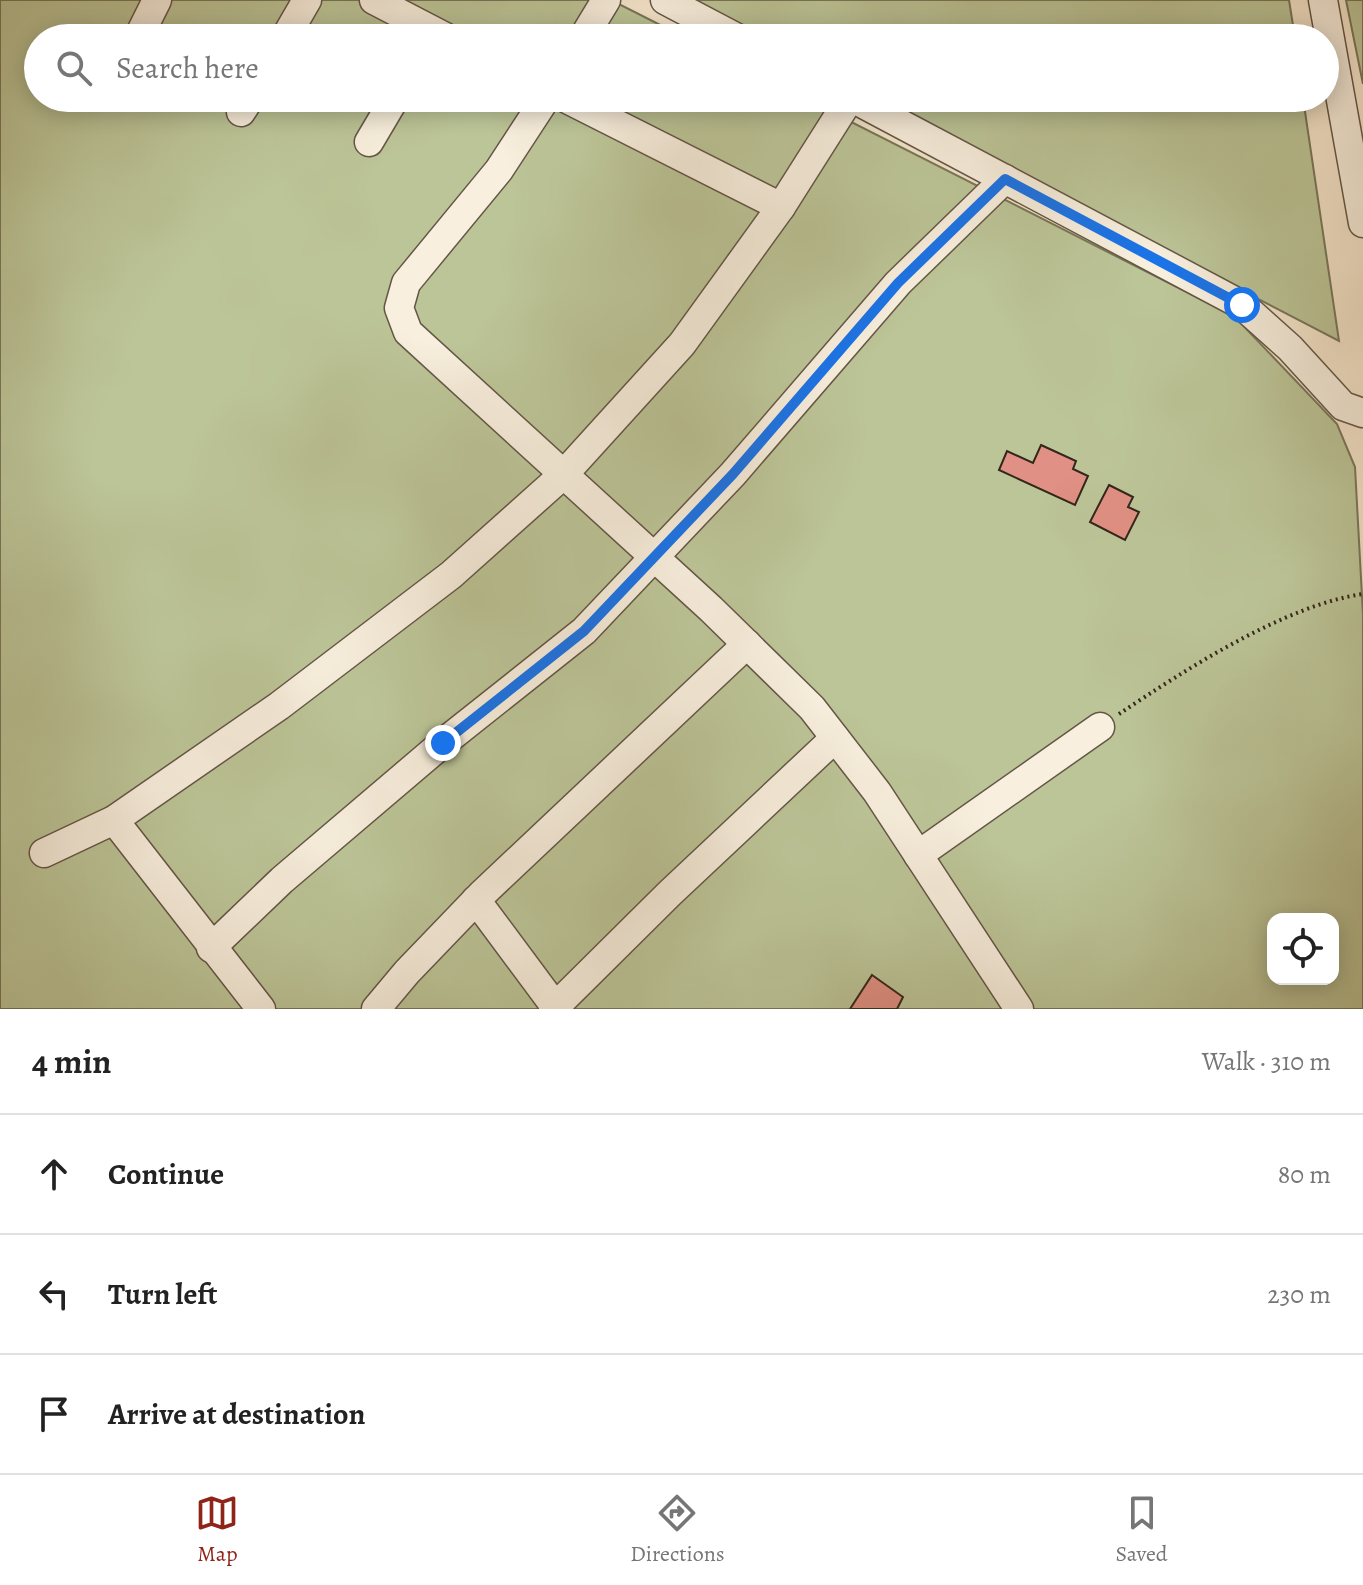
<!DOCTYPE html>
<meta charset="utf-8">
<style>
:root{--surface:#fff;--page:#f2f2f2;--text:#222;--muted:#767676;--line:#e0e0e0;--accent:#8f2418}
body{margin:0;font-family:Alegreya,serif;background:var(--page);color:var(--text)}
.controls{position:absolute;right:24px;bottom:24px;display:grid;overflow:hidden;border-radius:16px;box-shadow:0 4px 20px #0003}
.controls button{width:72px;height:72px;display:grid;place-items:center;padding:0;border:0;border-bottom:2px solid var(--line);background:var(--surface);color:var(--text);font:40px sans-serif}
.stop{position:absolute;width:24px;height:24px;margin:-18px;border:6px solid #1a73e8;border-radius:50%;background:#fff}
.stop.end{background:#1a73e8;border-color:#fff;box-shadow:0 2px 8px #0008}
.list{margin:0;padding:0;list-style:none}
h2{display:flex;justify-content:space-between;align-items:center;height:104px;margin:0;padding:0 32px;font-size:34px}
h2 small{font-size:26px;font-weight:400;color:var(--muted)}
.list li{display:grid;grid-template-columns:52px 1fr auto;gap:24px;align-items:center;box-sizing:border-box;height:120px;padding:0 32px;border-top:2px solid var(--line)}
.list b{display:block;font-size:30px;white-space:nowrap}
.list em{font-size:26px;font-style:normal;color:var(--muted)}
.icon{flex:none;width:44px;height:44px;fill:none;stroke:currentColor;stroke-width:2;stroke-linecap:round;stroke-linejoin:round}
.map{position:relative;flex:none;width:1363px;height:1009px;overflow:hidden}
.search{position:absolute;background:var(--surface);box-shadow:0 4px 20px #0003;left:24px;right:24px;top:24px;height:88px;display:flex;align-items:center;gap:20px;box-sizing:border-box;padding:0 28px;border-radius:44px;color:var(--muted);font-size:30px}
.sheet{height:464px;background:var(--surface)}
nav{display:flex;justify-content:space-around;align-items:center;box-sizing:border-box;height:112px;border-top:2px solid var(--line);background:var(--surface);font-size:22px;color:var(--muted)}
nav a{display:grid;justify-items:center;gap:4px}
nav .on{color:var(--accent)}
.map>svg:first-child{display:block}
</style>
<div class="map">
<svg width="1363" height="1009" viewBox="0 0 1363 1009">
<rect width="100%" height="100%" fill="#f5e6cc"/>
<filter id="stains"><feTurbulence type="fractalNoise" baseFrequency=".0025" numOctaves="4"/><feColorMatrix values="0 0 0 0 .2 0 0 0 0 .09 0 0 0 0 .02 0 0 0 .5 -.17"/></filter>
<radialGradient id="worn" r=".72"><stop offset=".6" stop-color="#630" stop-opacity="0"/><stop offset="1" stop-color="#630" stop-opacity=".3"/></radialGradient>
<!-- green -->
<g fill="#bcc598" stroke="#787659" stroke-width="2" fill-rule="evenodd">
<path d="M0,0H611L686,38H38V98H804L1234,316L1337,424L1355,467L1363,615V1009H0ZM1273,919H1333V979H1273Z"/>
<polygon points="683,0 1289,0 1295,38 756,38"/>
<polygon points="1346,0 1363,0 1363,84"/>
<polygon points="871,98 1303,98 1339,341"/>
</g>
<!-- building -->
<g fill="#e09084" stroke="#33261a" stroke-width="2">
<polygon points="1041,445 1076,461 1073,469 1088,476 1075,505 999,470 1007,451 1033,463"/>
<polygon points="1109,485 1133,497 1128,507 1139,512 1125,540 1090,522"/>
<polygon points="872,975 903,997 897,1009 850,1009"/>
</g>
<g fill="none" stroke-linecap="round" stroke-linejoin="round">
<!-- minor casing -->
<g stroke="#645646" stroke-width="31">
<g id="minor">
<polyline points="374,0 447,38"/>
<polyline points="665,0 737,38"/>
<polyline points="1323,0 1363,223"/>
<polyline points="138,38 157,0"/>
<polyline points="285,38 307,0"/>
<polyline points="583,38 606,0"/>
<polyline points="546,98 499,170 406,283 399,308 408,332 711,609 812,708 877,792 1019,1009"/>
<polyline points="565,98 781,207"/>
<polyline points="852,98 1242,305 1290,348 1343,406 1363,413"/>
<polyline points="241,112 250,98"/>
<polyline points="369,142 395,98"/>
<polyline points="114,820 261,1009"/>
<polyline points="44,853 114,820 279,706 451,575 564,474 682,344 781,207 850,98"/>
<polyline points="918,855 1100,727"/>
<polyline points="476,900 557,1009"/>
<polyline points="211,948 282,880 443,743 584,631 733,474 898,283 1005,179"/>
<polyline points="376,1009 407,972 482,894 747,644"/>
<polyline points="553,1009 670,893 835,738"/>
</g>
</g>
<!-- path -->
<path stroke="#33261a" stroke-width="4" stroke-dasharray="2 4" stroke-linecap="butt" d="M1119,714C1185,670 1285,605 1363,594"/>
<!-- minor -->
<use href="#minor" stroke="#f8efde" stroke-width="28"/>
</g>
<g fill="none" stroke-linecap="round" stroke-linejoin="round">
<!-- route -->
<polyline stroke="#1a73e8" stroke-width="10" points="443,743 584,631 733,474 898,283 1005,179 1242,305"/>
</g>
<rect width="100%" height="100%" filter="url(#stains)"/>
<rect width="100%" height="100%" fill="url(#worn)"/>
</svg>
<div class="controls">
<button><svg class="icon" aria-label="locate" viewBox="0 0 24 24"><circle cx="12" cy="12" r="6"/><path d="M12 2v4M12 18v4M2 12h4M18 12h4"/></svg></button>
</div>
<div class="stop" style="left:1242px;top:305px"></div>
<div class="stop end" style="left:443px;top:743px"></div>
<div class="search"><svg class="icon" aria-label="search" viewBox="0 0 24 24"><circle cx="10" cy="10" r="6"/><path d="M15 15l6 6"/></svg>Search here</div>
</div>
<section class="sheet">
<h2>4 min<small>Walk · 310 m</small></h2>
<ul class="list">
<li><svg class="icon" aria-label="ahead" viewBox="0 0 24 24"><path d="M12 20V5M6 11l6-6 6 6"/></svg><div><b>Continue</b></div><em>80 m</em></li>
<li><svg class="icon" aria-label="left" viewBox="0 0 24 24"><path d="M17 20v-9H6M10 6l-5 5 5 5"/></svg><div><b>Turn left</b></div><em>230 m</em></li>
<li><svg class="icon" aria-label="arrive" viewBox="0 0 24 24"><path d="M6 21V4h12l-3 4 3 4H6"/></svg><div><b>Arrive at destination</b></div></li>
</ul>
</section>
<nav>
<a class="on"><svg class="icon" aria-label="map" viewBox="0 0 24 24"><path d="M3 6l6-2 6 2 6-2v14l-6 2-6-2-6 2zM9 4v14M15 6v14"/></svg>Map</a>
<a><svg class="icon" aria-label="directions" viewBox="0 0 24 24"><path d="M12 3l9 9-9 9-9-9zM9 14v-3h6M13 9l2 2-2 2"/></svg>Directions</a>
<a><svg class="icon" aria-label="saved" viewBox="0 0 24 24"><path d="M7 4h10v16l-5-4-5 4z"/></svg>Saved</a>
</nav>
